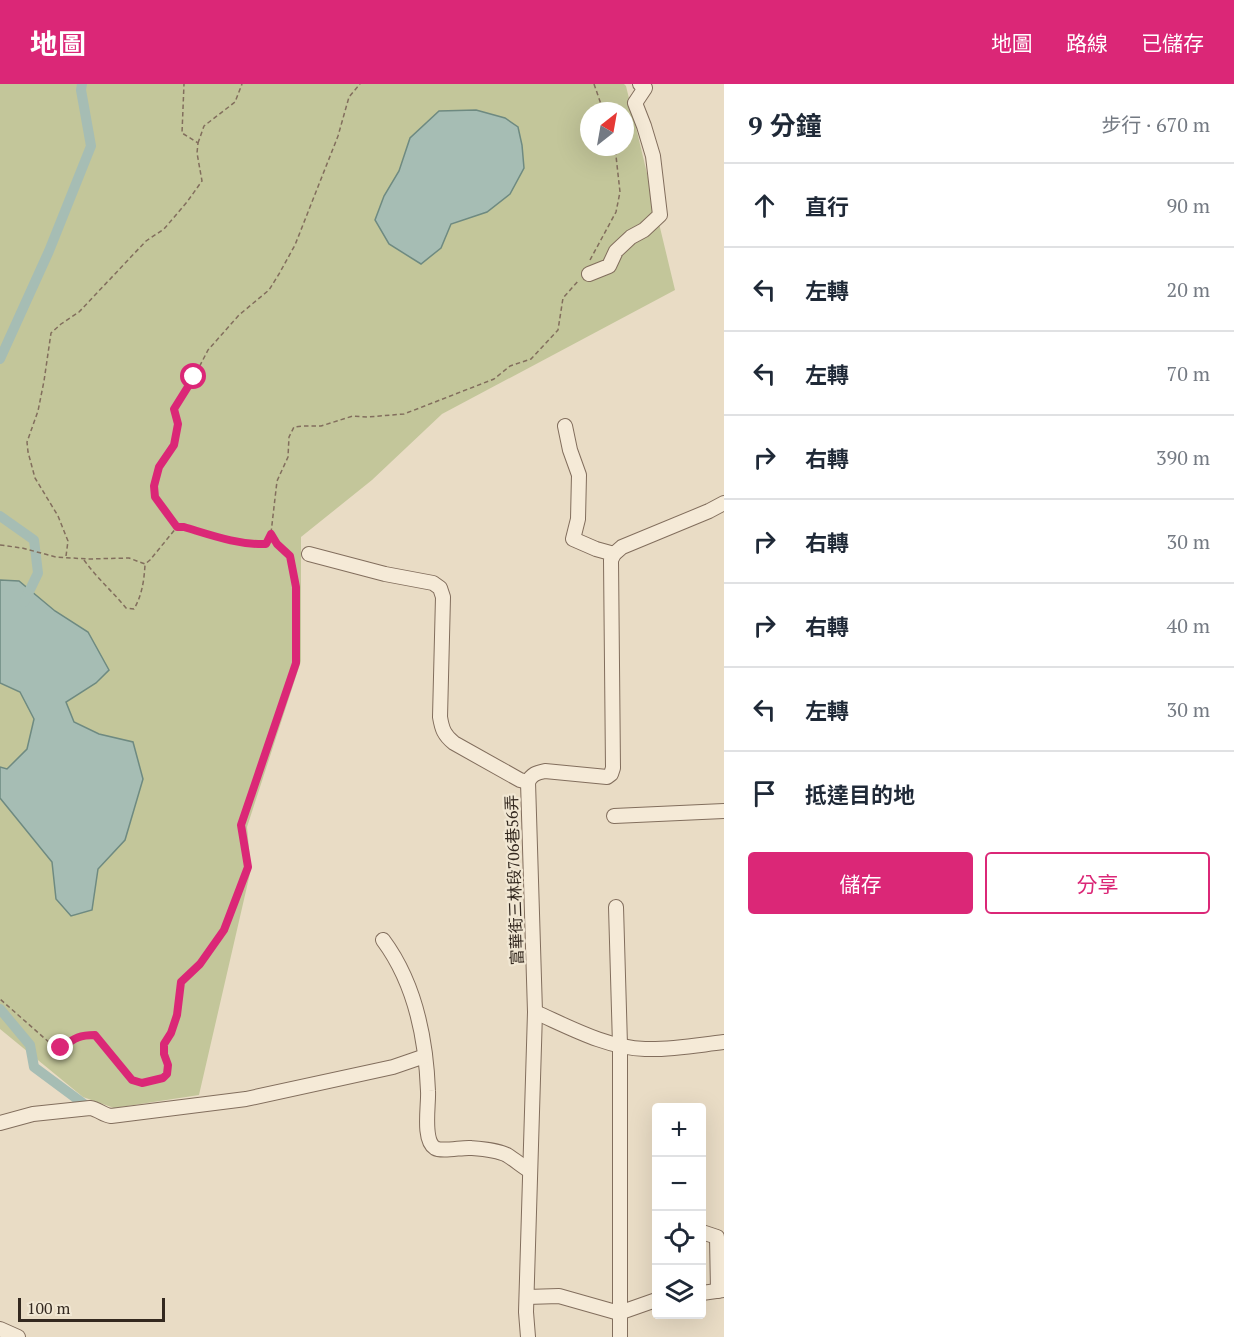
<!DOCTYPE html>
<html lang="zh-TW">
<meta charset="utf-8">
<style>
:root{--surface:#fff;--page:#f6f6f7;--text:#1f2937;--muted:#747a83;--line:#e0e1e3;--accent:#db2777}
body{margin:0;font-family:"PT Serif","Noto Sans TC",serif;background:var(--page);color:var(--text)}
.controls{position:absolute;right:18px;bottom:18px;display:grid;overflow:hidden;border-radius:6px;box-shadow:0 6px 24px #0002}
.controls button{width:54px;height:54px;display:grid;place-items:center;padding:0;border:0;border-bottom:2px solid var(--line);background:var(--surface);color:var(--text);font:30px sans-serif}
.compass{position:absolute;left:580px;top:18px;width:54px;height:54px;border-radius:50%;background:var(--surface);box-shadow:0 6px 24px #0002;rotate:31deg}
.scale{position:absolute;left:18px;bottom:15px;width:147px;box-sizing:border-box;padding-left:6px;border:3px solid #33281f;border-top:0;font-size:16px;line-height:21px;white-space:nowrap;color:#33281f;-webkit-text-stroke:4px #f1e7d3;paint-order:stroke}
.stop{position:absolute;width:18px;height:18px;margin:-14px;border:4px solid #db2777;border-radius:50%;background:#fff}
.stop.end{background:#db2777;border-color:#fff;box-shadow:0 2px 6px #0008}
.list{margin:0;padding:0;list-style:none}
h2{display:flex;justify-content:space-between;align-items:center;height:78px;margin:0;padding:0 24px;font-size:26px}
h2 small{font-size:20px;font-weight:400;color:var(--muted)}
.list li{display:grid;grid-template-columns:39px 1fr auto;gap:18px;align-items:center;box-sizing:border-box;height:84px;padding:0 24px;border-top:2px solid var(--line)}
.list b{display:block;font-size:22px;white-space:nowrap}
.list em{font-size:20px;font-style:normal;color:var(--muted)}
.actions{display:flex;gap:12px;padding:18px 24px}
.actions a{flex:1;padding:14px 0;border:2px solid var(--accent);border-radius:6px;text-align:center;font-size:21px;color:var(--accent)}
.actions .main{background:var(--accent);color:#fff}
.icon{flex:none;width:33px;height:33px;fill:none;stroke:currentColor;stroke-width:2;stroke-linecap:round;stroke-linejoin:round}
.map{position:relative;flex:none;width:724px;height:1253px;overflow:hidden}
header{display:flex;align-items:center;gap:36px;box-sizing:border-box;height:84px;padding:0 30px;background:var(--accent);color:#fff}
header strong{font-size:28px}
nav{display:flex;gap:33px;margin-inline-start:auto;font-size:21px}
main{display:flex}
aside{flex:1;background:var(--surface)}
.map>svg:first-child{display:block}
</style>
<header>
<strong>地圖</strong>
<nav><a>地圖</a><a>路線</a><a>已儲存</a></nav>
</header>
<main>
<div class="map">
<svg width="724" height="1253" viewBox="0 0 724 1253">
<rect width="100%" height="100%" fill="#e9dcc5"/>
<!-- green -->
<path fill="#c3c69a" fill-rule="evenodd" d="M0,0H624L626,2L675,206L442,330L372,396L301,453V577L247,743L251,785L199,1011L114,1024L83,1013L0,945ZM589,27H625V63H589Z"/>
<!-- water -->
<g fill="#a6bdb4" stroke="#6e8a81" stroke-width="1.5">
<polygon points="476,26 505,34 518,43 522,61 524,84 510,110 487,128 451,140 441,164 421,180 389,160 375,136 384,112 399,87 410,54 439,27"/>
<polygon points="0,496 19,497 55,527 88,548 109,586 96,599 66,618 74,638 99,650 133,658 143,695 125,756 98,785 92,826 71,832 56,815 52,778 0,714 0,683 7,685 27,665 34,635 20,608 0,599"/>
</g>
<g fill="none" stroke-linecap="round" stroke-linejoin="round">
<!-- canal -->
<g stroke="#a6bdb4" stroke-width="10">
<polyline points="0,275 49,167 91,62 81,6 82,0"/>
<polyline points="0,432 34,456 38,489 24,518"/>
<polyline points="0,925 30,961 34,983 92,1026"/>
</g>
<!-- minor casing -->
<g stroke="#826e5d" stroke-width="16">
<g id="minor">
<polyline points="589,190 609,182 616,167 631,153 644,146 660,131 653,72 644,42 635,19 645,4 640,0"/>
<polyline points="565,342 570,366 579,391 578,435 573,455 596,465 614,470"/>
<path d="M309,470L385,490L433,499L440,504L443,513L440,633C442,645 444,651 454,659L520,696L528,698"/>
<polyline points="614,732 724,727"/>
<polyline points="616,823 620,961 620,1253"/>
<path d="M383,856C415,899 426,954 428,1007C429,1020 422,1056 435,1064C442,1068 463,1063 471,1064C483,1065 497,1066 507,1071C515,1076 522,1082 530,1087"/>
<path d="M535,928C569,943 607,964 645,965C672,966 698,961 724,958"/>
<path d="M0,1039L33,1030L90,1024C98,1025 103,1031 111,1032L246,1015L393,983L425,972"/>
<polyline points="702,1148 717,1153 718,1207"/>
<polyline points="702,1209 724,1206"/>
<polyline points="527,1213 559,1212 619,1229 656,1216"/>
<polyline points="0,1245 18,1253"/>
<path d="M528,1253L526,1228L535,928L528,698C532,690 536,689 545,687L607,693L611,690L613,684L611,476L614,470L622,463L709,427L724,419"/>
</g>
</g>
<!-- path -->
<g stroke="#826e5d" stroke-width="1.5" stroke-dasharray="4.5 3" stroke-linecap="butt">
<polyline points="594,0 602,23 606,27"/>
<polyline points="198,59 204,42 235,18 242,0"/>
<polyline points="590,176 616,128 620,108 615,63"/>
<polyline points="176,442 155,413 154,402 159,383 174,361 178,340 174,325 194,293 208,266 239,231 269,206 279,190 295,161 338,52 349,13 360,0"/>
<polyline points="271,449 277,397 288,373 289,353 294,343 303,342 321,342 353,332 368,333 404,330 494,295 510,282 531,275 558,246 563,214 579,196"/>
<path d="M0,461L22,464L56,473L88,475L129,474L145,480L150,476L177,443H184C211,451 238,461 266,460L271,450L277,460L290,472L296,503V579L241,741L248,783L224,846L200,880L181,898L177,931L171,949L164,960V970L168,981L167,990L163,994L142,999L132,996L95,951C78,950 74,955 61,964L51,960L0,915"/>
<polyline points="66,472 68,457 58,432 35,394 28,368 27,358 38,327 44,297 51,249 61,240 79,228 146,157 164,145 187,118 202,97 197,69 198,59 182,49 184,0"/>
<path d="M84,476C96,493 112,507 126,524L134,525C142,511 144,497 145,481"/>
</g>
<!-- minor -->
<use href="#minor" stroke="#f5ead7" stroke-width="14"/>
</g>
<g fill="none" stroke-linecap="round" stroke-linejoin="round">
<!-- route -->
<path stroke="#db2777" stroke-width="8" d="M61,964C74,955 78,951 95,951L132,996L142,999L163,994L167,990L168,981L164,970V960L171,949L177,931L181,898L200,880L224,846L248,783L241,741L296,579V503L290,472L277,460L271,450L266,460C238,461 211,451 184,443H177L155,413L154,402L159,383L174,361L178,340L174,325L194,293"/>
</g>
<g text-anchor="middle" stroke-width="4.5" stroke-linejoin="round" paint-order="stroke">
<!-- street labels -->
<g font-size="16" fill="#33281f" stroke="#f1e7d3">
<text transform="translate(514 796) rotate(-92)" y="6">富華街三林段706巷56弄</text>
</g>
</g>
</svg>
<div class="controls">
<button>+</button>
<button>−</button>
<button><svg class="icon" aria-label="locate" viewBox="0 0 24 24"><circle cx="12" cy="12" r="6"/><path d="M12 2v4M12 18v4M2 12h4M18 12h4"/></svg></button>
<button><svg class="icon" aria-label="layers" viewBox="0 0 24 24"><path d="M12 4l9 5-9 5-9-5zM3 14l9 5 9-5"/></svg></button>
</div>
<svg class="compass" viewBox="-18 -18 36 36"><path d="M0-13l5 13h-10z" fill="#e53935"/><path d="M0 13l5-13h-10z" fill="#747a83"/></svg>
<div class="scale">100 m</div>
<div class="stop" style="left:194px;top:293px"></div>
<div class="stop end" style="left:61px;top:964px"></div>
</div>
<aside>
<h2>9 分鐘<small>步行 · 670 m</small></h2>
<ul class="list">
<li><svg class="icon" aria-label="ahead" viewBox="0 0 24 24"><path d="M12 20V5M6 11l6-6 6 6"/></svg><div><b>直行</b></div><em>90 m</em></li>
<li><svg class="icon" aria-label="left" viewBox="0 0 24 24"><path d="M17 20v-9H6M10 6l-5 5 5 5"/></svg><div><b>左轉</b></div><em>20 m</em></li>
<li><svg class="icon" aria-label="left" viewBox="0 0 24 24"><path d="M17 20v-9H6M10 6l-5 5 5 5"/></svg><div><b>左轉</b></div><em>70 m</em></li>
<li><svg class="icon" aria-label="right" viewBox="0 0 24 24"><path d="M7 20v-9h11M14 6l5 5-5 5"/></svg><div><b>右轉</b></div><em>390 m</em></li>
<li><svg class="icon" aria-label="right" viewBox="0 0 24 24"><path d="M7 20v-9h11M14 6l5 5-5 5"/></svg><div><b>右轉</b></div><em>30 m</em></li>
<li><svg class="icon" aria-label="right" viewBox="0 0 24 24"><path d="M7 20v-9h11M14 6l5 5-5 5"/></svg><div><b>右轉</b></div><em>40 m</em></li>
<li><svg class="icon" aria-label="left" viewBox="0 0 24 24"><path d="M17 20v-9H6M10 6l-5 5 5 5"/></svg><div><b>左轉</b></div><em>30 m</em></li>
<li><svg class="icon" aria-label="arrive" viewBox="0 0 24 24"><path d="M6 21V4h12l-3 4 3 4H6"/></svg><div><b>抵達目的地</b></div></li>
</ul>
<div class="actions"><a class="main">儲存</a><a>分享</a></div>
</aside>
</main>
